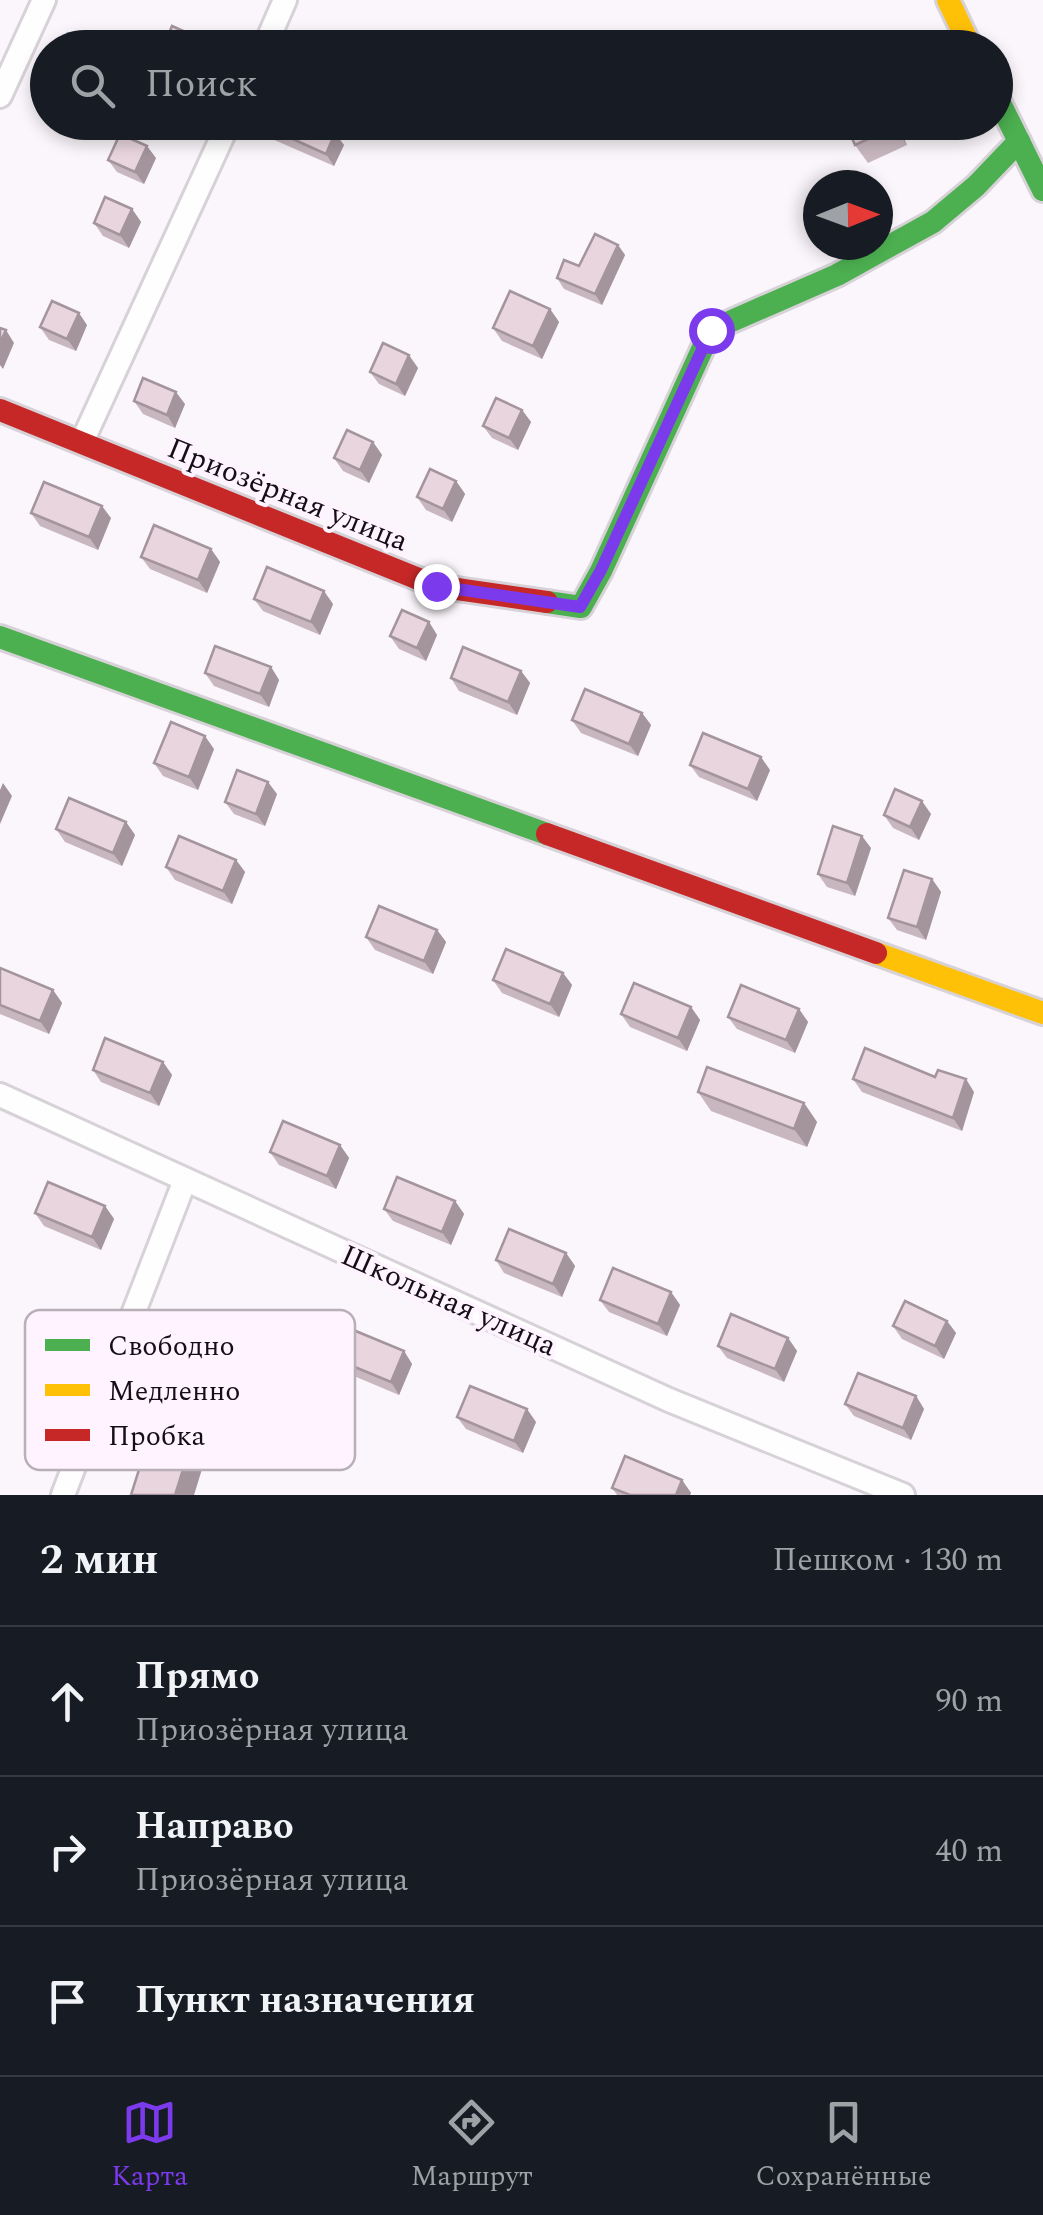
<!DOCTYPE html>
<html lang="ru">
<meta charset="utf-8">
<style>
:root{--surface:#171b24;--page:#20242c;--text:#f1f3f6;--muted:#9ea1a6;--line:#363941;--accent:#7c3aed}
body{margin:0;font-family:Spectral,serif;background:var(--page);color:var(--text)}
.compass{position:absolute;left:803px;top:170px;width:90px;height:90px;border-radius:50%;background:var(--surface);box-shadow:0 5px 15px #0003;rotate:89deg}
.stop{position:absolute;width:30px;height:30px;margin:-22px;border:8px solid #7c3aed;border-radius:50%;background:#fff}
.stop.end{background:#7c3aed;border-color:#fff;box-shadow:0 2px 10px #0008}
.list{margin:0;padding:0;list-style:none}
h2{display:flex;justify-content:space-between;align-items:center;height:130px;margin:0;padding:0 40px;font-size:42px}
h2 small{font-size:32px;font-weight:400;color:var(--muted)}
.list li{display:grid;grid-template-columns:65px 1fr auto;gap:30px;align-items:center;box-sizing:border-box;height:150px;padding:0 40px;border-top:2px solid var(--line)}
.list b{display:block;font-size:38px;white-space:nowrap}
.list p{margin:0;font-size:32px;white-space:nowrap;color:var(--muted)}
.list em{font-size:32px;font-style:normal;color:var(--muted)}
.icon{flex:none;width:55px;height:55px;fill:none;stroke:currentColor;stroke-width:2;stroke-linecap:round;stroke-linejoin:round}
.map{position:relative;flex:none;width:1043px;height:1495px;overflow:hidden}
.search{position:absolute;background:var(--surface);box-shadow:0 5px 15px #0003;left:30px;right:30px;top:30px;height:110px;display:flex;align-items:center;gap:25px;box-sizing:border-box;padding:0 35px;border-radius:55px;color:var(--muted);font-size:38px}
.sheet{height:580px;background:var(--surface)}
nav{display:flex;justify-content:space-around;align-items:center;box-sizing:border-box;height:140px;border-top:2px solid var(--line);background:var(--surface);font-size:28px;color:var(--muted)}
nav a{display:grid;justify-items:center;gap:5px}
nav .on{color:var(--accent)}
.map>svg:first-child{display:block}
</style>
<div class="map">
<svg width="1043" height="1495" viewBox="0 0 1043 1495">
<rect width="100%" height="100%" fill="#fbf6fb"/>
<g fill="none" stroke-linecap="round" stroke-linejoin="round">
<!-- street casing -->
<g stroke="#d7d2d7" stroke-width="28">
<g id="street">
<polyline points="264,48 285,0"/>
<polyline points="0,96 44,0"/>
<polyline points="82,442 229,122"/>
<polyline points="0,1095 669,1400 903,1495"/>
<polyline points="63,1495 185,1180"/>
</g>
</g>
<!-- fast casing -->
<g stroke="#d7d2d7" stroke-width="28">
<g id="fast">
<polyline points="996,95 1043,190"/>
<polyline points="547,602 581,607 601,571 711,330 837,275 933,222 976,186 1019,141"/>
<polyline points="0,637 547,834"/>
</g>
</g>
<!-- slow casing -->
<g stroke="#d7d2d7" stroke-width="28">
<g id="slow">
<polyline points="948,0 971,48"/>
<polyline points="876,953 1043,1013"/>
</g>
</g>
<!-- jam casing -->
<g stroke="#d7d2d7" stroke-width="28">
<g id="jam">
<polyline points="0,410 436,586 547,602"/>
<polyline points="547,834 876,953"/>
</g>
</g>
<!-- street -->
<use href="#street" stroke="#fefefe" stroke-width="22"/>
<!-- fast -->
<use href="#fast" stroke="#4caf50" stroke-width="22"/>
<!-- slow -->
<use href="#slow" stroke="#ffc107" stroke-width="22"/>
<!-- jam -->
<use href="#jam" stroke="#c62828" stroke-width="22"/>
</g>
<!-- wall -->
<g fill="#c8b7bf">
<polygon points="250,122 324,122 322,127 344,145 334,166 256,132"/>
<polygon points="845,122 896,122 907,145 868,163 855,145"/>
<polygon points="156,158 144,184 117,172 108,160"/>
<polygon points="132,209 141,222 129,248 103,236 94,223"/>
<polygon points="618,245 625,255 602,305 564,289 557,278"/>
<polygon points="550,309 559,322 542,359 502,341 493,328"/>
<polygon points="87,325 76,351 49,340 40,327"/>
<polygon points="418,368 405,396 379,384 370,372"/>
<polygon points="134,401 185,404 175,428 143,414"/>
<polygon points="522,410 531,422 518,450 492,438 483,426"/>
<polygon points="373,442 382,455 369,483 343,471 334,458"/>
<polygon points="456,481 465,494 452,522 426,510 417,497"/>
<polygon points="31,513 111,518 98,550 40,526"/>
<polygon points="211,549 220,562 207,593 150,569 141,557"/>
<polygon points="254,599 333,604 320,635 263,611"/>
<polygon points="429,622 437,635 426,661 399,649 390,636"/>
<polygon points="271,667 279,680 269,707 214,686 205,673"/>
<polygon points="521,671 530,683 517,715 459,691 451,678"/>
<polygon points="642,713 651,725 638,756 581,733 572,720"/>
<polygon points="214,749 198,790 163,776 154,763"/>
<polygon points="690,765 770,770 757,801 699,777"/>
<polygon points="277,794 265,826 234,814 225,802"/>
<polygon points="931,814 919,840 893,828 884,815"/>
<polygon points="126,822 135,835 122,866 65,842 56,829"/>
<polygon points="871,848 855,896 827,887 818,874"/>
<polygon points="236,860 245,872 232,904 175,880 166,867"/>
<polygon points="932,879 941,892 926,940 897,930 888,918"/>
<polygon points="437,930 446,942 433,974 375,950 366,937"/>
<polygon points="0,968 53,990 62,1003 49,1034 0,1014"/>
<polygon points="563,973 572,985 559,1017 502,993 493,980"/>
<polygon points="691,1007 700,1020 687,1051 630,1027 621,1014"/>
<polygon points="799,1009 808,1022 795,1053 737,1029 728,1017"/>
<polygon points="163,1062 172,1075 159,1106 101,1082 93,1070"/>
<polygon points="935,1077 974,1092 962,1131 862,1092 853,1079"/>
<polygon points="698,1092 804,1103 817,1122 807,1147 711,1111"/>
<polygon points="340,1145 349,1158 336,1189 279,1165 270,1152"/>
<polygon points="455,1201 464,1214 451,1245 393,1221 384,1209"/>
<polygon points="105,1206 114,1219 101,1250 44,1226 35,1213"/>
<polygon points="566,1253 575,1266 562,1297 504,1273 496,1260"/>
<polygon points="671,1292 680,1305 667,1336 609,1312 600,1300"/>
<polygon points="947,1321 956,1333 944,1359 902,1339 893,1326"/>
<polygon points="788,1338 797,1351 784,1382 727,1358 718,1346"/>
<polygon points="404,1351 412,1364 399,1395 342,1371 333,1358"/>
<polygon points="916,1396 924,1409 911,1440 854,1416 845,1404"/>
<polygon points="457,1417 536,1422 523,1453 466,1429"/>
<polygon points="682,1480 691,1493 690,1495 617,1495 612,1488"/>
</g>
<!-- shaded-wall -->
<g fill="#a3959b">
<polygon points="199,38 206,48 195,48"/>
<polygon points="892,122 896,122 907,145 894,127"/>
<polygon points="335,133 344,145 334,166 326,154"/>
<polygon points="147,146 156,158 144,184 135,172"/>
<polygon points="132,209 141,222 129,248 120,235"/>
<polygon points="618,245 625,255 602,305 595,294"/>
<polygon points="550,309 559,322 542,359 533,346"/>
<polygon points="79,313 87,325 76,351 67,339"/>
<polygon points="6,330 14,343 3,369 0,365 0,343"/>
<polygon points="409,355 418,368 405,396 396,384"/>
<polygon points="176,392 185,404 175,428 167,415"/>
<polygon points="522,410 531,422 518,450 509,438"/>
<polygon points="373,442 382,455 369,483 360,470"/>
<polygon points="456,481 465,494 452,522 443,509"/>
<polygon points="102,506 111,518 98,550 89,537"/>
<polygon points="211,549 220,562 207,593 198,580"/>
<polygon points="324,591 333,604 320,635 311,622"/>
<polygon points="429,622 437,635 426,661 417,648"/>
<polygon points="271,667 279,680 269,707 260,694"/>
<polygon points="521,671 530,683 517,715 508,702"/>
<polygon points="642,713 651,725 638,756 629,744"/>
<polygon points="205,736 214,749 198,790 189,777"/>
<polygon points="761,757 770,770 757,801 748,789"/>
<polygon points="268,782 277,794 265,826 256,814"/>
<polygon points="3,783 12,796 0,824 0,790"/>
<polygon points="922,801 931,814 919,840 910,827"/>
<polygon points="126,822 135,835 122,866 113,853"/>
<polygon points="862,836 871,848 855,896 847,883"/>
<polygon points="236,860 245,872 232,904 223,891"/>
<polygon points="932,879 941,892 926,940 917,927"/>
<polygon points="437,930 446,942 433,974 424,961"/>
<polygon points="563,973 572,985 559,1017 550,1004"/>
<polygon points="53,990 62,1003 49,1034 40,1021"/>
<polygon points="691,1007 700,1020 687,1051 678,1038"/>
<polygon points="799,1009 808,1022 795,1053 786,1040"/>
<polygon points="163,1062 172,1075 159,1106 150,1093"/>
<polygon points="966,1079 974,1092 962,1131 953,1118"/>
<polygon points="804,1103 817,1122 807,1147 794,1129"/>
<polygon points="340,1145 349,1158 336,1189 327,1176"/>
<polygon points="455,1201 464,1214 451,1245 442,1232"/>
<polygon points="105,1206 114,1219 101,1250 92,1237"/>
<polygon points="566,1253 575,1266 562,1297 553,1284"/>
<polygon points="671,1292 680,1305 667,1336 658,1324"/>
<polygon points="947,1321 956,1333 944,1359 935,1346"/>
<polygon points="788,1338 797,1351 784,1382 775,1369"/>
<polygon points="404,1351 412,1364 399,1395 391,1382"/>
<polygon points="916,1396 924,1409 911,1440 903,1428"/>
<polygon points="527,1409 536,1422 523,1453 514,1441"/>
<polygon points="199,1418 212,1437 194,1495 175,1495"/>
<polygon points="682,1480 691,1493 690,1495 676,1495"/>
</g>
<!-- building -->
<g fill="#e9d5de" stroke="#a3959b" stroke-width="2.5">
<polygon points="172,26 199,38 195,48 163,48"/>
<polygon points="294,33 330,48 288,48"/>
<polygon points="255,122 312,122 335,133 326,154"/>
<polygon points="845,122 892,122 894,127 855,145"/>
<polygon points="120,134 147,146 135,172 108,160"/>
<polygon points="105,197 132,209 120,235 94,223"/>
<polygon points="595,234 618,245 595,294 557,278 564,260 579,266"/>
<polygon points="510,291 550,309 533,346 493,328"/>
<polygon points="52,301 79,313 67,339 40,327"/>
<polygon points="0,328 6,330 0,343"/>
<polygon points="383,343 409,355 396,384 370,372"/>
<polygon points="143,378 176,392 167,415 134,401"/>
<polygon points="496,398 522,410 509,438 483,426"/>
<polygon points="347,430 373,442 360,470 334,458"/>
<polygon points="430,469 456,481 443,509 417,497"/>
<polygon points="44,482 102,506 89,537 31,513"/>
<polygon points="154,525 211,549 198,580 141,557"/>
<polygon points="267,567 324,591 311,622 254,599"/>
<polygon points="402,610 429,622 417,648 390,636"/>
<polygon points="215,646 271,667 260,694 205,673"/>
<polygon points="463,647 521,671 508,702 451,678"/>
<polygon points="585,689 642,713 629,744 572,720"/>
<polygon points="171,722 205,736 189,777 154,763"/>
<polygon points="703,733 761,757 748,789 690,765"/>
<polygon points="237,770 268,782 256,814 225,802"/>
<polygon points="895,789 922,801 910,827 884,815"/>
<polygon points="69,798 126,822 113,853 56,829"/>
<polygon points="833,826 862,836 847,883 818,874"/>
<polygon points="179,836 236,860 223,891 166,867"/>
<polygon points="904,870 932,879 917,927 888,918"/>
<polygon points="379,906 437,930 424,961 366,937"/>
<polygon points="506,949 563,973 550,1004 493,980"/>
<polygon points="0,968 53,990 40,1021 0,1005"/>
<polygon points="634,983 691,1007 678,1038 621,1014"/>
<polygon points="741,985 799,1009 786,1040 728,1017"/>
<polygon points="105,1038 163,1062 150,1093 93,1070"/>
<polygon points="865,1048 935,1077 938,1070 966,1079 953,1118 853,1079"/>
<polygon points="707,1067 804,1103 794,1129 698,1092"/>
<polygon points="283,1121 340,1145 327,1176 270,1152"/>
<polygon points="397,1177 455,1201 442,1232 384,1209"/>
<polygon points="48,1182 105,1206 92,1237 35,1213"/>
<polygon points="509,1229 566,1253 553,1284 496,1260"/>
<polygon points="613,1268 671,1292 658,1324 600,1300"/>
<polygon points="905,1301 947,1321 935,1346 893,1326"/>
<polygon points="731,1314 788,1338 775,1369 718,1346"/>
<polygon points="346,1327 404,1351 391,1382 333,1358"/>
<polygon points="858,1373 916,1396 903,1428 845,1404"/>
<polygon points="470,1386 527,1409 514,1441 457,1417"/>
<polygon points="159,1406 199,1418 175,1495 131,1495"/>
<polygon points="625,1456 682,1480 676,1495 630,1495 612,1488"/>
</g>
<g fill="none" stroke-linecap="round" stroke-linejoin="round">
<!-- route -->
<polyline stroke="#7c3aed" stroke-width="12" points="436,586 580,607 601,570 711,330"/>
</g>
<g text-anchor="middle" stroke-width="8" stroke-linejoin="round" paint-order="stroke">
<!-- street labels -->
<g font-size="30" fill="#140f15" stroke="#fef3fe">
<text transform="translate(288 494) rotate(22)" y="10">Приозёрная улица</text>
<text transform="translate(449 1300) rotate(24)" y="10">Школьная улица</text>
</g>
</g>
<!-- legend -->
<rect x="25" y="1310" width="330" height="160" rx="15" fill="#fef3fe" stroke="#b8afb8" stroke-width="2.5"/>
<rect x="45" y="1339" width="45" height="12" fill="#4caf50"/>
<rect x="45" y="1384" width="45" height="12" fill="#ffc107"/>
<rect x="45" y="1429" width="45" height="12" fill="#c62828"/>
<g font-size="28" fill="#140f15">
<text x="108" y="1355">Свободно</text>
<text x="108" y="1400">Медленно</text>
<text x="108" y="1445">Пробка</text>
</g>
</svg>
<svg class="compass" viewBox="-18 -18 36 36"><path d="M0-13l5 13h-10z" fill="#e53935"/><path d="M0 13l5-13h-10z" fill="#9ea1a6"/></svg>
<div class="stop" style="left:711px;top:330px"></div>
<div class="stop end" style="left:436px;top:586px"></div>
<div class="search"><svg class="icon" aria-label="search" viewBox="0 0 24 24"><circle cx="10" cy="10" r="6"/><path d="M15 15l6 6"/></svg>Поиск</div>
</div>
<section class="sheet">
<h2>2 мин<small>Пешком · 130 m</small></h2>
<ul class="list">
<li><svg class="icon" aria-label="ahead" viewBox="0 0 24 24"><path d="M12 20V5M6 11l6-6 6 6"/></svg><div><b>Прямо</b><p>Приозёрная улица</p></div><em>90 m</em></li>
<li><svg class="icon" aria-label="right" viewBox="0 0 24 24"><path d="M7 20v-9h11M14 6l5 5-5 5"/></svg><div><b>Направо</b><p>Приозёрная улица</p></div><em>40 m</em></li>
<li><svg class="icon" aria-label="arrive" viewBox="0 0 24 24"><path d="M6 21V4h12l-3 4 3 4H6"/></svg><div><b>Пункт назначения</b></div></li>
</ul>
</section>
<nav>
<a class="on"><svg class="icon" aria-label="map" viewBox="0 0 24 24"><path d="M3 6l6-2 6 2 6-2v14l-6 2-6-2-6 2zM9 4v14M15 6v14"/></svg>Карта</a>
<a><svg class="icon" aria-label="directions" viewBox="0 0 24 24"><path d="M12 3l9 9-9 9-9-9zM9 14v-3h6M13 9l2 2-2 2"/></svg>Маршрут</a>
<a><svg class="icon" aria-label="saved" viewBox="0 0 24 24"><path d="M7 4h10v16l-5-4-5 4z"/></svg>Сохранённые</a>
</nav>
